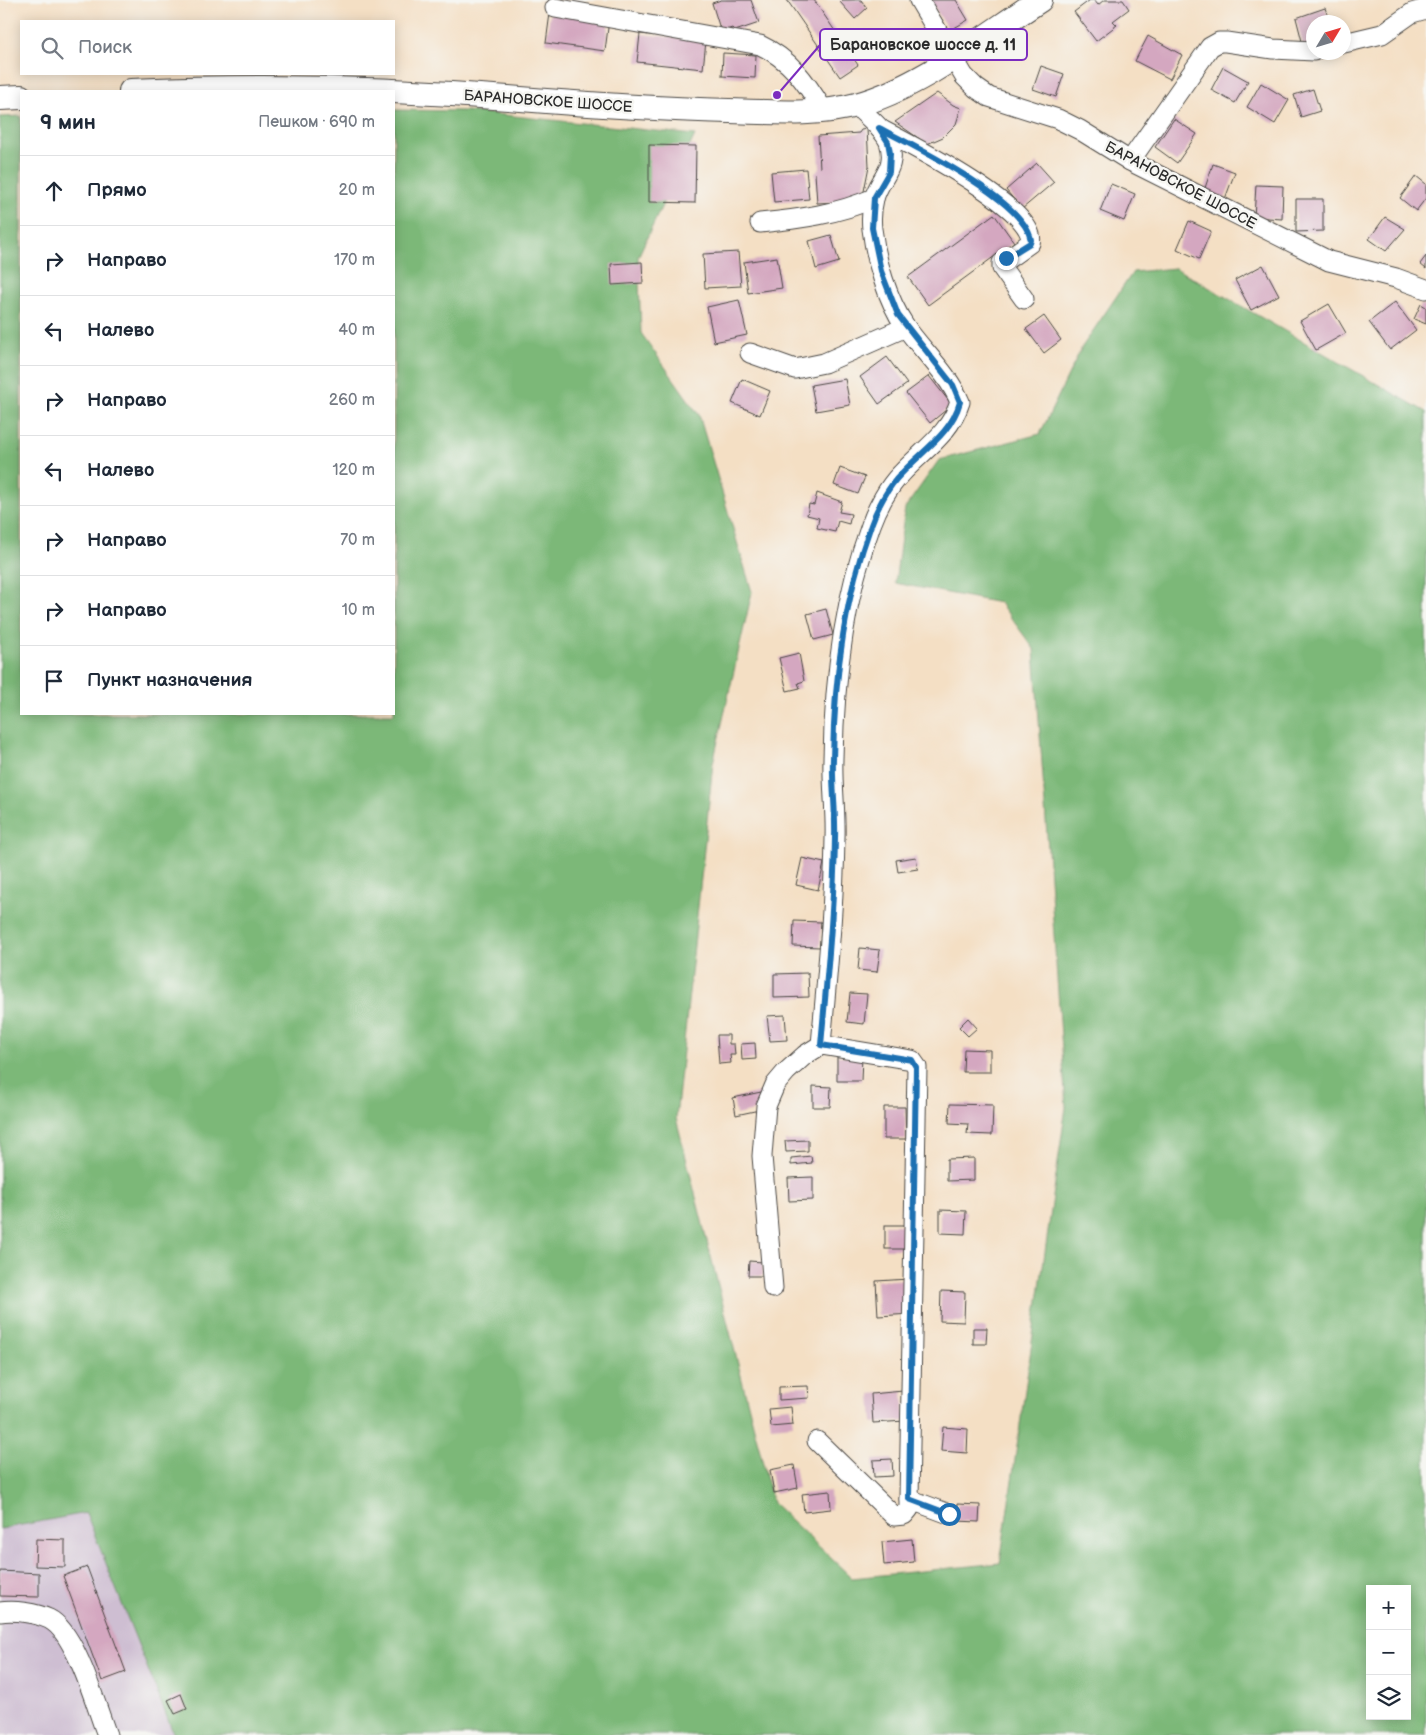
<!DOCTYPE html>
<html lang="ru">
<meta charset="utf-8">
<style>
:root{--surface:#fff;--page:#f2f2f3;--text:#1f2937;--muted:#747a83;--line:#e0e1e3}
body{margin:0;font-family:"Balsamiq Sans",sans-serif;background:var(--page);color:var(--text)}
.controls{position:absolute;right:15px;bottom:15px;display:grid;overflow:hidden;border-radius:0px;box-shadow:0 2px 12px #0003}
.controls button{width:45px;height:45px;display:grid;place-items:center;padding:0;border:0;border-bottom:1px solid var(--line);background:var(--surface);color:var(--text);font:25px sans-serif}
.compass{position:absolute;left:1306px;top:15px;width:45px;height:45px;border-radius:50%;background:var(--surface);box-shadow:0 2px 12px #0003;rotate:52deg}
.stop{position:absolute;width:15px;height:15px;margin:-11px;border:4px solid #1f6fb2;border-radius:50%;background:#fff}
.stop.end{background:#1f6fb2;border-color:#fff;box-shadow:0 1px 5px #0008}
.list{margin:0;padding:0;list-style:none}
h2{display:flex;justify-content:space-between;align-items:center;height:65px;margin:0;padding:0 20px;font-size:21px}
h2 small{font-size:16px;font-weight:400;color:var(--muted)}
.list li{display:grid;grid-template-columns:32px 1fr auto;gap:15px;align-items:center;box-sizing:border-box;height:70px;padding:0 20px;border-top:1px solid var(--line)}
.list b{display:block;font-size:19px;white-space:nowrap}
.list em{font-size:16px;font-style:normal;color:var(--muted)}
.icon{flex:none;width:28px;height:28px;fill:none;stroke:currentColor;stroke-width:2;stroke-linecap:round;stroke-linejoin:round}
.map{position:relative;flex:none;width:1426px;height:1735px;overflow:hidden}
.search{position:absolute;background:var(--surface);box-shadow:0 2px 12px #0003;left:20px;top:20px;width:375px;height:55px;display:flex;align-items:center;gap:12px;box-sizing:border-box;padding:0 18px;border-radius:0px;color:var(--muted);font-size:19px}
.panel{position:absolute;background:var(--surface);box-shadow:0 2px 12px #0003;left:20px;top:90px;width:375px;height:625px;border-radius:0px}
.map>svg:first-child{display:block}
</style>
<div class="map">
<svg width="1426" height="1735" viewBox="0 0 1426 1735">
<rect width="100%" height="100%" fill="#f6f6f2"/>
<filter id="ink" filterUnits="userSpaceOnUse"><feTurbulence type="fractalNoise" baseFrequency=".02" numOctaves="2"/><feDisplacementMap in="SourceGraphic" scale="10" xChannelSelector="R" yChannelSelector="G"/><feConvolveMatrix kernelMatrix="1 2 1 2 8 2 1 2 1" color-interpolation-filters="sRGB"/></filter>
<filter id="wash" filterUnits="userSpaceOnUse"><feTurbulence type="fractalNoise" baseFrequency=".0096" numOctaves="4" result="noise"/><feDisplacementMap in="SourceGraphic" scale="20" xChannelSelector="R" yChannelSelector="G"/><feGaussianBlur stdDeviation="1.12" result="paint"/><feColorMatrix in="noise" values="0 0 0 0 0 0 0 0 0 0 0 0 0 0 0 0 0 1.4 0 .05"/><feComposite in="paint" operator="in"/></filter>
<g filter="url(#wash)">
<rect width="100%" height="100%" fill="#f4dfc4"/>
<!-- industrial -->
<polygon fill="#cebed2" points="86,1513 174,1735 0,1735 0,1529"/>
<!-- forest -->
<path fill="#7cb878" stroke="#547252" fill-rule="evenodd" d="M394,110L466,111L695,135L638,257L641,333L699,415L752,592L713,763L676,1118L773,1503L852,1578L1000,1563L1066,1107L1034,649L1000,603L895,583L905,508L939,460L1040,434L1082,347L1133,272L1175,268L1426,412V1735H174L86,1513L0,1529V117L21,116V714H394ZM1370,1589H1407V1716H1370Z"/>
<g id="blocks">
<!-- building -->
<g fill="#d4a7c0">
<polygon points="721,0 751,0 759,23 735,31 732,28 721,32 712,3"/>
<polygon points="787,0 814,0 858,65 840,77"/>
<polygon points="843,0 861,0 867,8 855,19 840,2"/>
<polygon points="930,0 956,0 968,20 949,31"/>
<polygon points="1090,0 1094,0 1098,5 1104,0 1123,0 1129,9 1113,21 1117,25 1096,41 1074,12"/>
<polygon points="1325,8 1330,22 1314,22 1314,46 1303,45 1296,18"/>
<polygon points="550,13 609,20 605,51 546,43"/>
<polygon points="640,34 706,41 703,69 637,62"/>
<polygon points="1148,36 1182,55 1170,79 1135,61"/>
<polygon points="723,53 756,55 755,78 722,76"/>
<polygon points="1041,66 1064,74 1056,97 1033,89"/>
<polygon points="1223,67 1248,81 1235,103 1211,90"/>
<polygon points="1261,83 1289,100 1275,124 1247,107"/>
<polygon points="1313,89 1320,111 1301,117 1294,95"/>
<polygon points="937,93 953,105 961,108 956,124 943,137 927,144 895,122"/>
<polygon points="1174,119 1197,134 1177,163 1155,147"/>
<polygon points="867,129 869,166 862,201 817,203 815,173 820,168 818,136 859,133 861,130"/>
<polygon points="649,145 696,146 695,203 649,202"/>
<polygon points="1037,163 1054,182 1022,209 1006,190"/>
<polygon points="1213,164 1235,172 1225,199 1204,191"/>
<polygon points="806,169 809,199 774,202 771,172"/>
<polygon points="1416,176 1426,184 1426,198 1416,211 1400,198"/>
<polygon points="1111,184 1135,194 1124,221 1100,211"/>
<polygon points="1256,185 1283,186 1282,219 1254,217"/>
<polygon points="1296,199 1323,199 1323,231 1296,232"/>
<polygon points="994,214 1014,242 928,305 908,277"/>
<polygon points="1385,217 1405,229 1386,251 1369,239"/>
<polygon points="1189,221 1211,231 1199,259 1177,249"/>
<polygon points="831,235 839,262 816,269 809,241"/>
<polygon points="738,252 741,286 705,288 703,254"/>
<polygon points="1426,256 1426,269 1420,264"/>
<polygon points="777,257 782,288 748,293 744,262"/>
<polygon points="642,262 643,283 612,285 611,264"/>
<polygon points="1263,265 1279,295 1251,310 1235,280"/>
<polygon points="739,300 747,335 714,342 707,307"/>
<polygon points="1395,302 1416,330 1390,350 1369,322"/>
<polygon points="1329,304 1346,333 1316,350 1300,321"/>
<polygon points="1421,304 1426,307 1426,324 1414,319"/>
<polygon points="1044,316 1061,340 1044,353 1026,329"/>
<polygon points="887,357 907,384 879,404 860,377"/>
<polygon points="929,376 952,405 930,423 906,393"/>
<polygon points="742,379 770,391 760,415 732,403"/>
<polygon points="845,379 850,405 816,411 811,385"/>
<polygon points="840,468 865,477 858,494 834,485"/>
<polygon points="817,493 842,502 839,512 851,514 849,524 838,521 835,532 817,528 819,518 807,515 809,504 814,505"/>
<polygon points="826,609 833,635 814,640 807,614"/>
<polygon points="799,653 804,681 798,683 800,688 787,691 779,658"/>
<polygon points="916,857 918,869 898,872 896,860"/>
<polygon points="802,858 824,863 818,890 796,885"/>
<polygon points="794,921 821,922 820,947 793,946"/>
<polygon points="860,948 880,950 877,972 858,970"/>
<polygon points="808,973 809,997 774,998 774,974"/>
<polygon points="850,993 867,994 864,1024 847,1022"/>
<polygon points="785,1015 787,1040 770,1041 767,1016"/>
<polygon points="968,1018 977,1028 968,1036 959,1027"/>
<polygon points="717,1035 729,1035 729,1044 734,1044 735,1055 730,1055 731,1063 719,1064"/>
<polygon points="755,1043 756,1059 742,1060 741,1044"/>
<polygon points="964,1049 990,1050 990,1072 963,1072"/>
<polygon points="837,1056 862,1056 861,1081 837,1081"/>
<polygon points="813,1086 831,1087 830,1107 813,1107"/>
<polygon points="761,1092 764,1109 736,1115 733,1098"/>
<polygon points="950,1104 993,1105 992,1135 967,1134 968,1124 949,1123"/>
<polygon points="884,1107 905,1107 906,1139 884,1139"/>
<polygon points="808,1140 808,1151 786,1152 785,1141"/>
<polygon points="811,1156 812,1163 791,1165 791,1158"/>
<polygon points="974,1158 974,1180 947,1181 947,1159"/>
<polygon points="813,1177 813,1200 789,1201 788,1178"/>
<polygon points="940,1210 966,1211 965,1234 940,1233"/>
<rect x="885" y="1225" width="20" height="24"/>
<polygon points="749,1261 763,1262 763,1276 748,1276"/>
<polygon points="909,1279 911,1314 878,1316 876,1281"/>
<polygon points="941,1291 965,1292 964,1322 940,1321"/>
<polygon points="973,1328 987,1328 986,1344 973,1344"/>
<polygon points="808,1386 809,1398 779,1400 779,1387"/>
<polygon points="903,1391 905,1421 873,1423 871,1394"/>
<polygon points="791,1407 793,1425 771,1427 769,1409"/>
<polygon points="943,1427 968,1429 967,1453 941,1451"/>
<polygon points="892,1459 893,1476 874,1477 873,1460"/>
<polygon points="794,1465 798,1488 774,1493 770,1470"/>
<polygon points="830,1491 831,1509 804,1512 802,1494"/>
<polygon points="957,1504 980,1505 979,1522 957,1521"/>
<polygon points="36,1539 65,1540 65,1567 35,1566"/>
<polygon points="912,1539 914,1562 884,1565 882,1542"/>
<polygon points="87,1567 126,1672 102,1681 63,1576"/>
<polygon points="0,1571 39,1573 39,1597 0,1596"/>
<polygon points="181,1694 187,1709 175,1714 168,1700"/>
</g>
</g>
</g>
<g filter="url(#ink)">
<use href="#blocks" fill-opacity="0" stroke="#494642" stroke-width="1"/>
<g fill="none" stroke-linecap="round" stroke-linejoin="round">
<!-- minor casing -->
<g stroke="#494642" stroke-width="21">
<g id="minor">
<polyline points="919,0 964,76 976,88 989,97 1058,119 1080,130 1130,161 1329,261 1396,278 1426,289"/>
<path d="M555,8L760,45C790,59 806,82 823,110"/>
<polyline points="1344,43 1382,34 1412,13 1426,9"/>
<path d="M880,129C905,142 1041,211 1030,243L1002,263V268L1024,299"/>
<polyline points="1130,161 1210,47 1219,42 1226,42 1273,49 1314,51"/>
<path d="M760,223C800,219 838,214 874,198"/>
<polyline points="750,353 795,369 824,363 906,327"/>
<path d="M821,1045C827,976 834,907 835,838C836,812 832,785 833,759C834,681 844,599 871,525C877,508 888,487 901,474C923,450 950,434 960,402C948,373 923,352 905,326C887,299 876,261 872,229C871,220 872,207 874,199C879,178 898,169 889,142C883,128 866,116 856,105"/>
<polyline points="773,1288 762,1156 766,1106 775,1085 786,1072 805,1055 821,1045 912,1060 917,1067 909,1499"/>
<polyline points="817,1441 894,1516 904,1515 909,1509 909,1499 949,1514"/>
<path d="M0,1612C15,1610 36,1613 49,1619C76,1632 96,1707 107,1735"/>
</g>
</g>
<!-- major casing -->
<g stroke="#494642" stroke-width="26">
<g id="major">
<path d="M131,91C256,85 383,88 508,98C582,104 655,109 729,111C771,112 816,116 856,105C920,88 984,36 1040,0"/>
<polyline points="0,98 21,97"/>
</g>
</g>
<!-- minor -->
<use href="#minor" stroke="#fff" stroke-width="19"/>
<!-- major -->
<use href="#major" stroke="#fff" stroke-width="24"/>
</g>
</g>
<g fill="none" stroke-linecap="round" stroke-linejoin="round" filter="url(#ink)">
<!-- route -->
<path stroke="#1f6fb2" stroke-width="6" d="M949,1514L909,1499L916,1067L912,1060L821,1045C827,976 834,907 835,838C836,812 832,785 833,759C834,681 844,599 871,525C877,508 888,487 901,474C923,450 951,434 960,402L953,385L898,315L881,271L872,228L874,198L889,172L890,153L888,142L879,128C914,146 1024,200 1031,240L1030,243L1006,258"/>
</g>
<g text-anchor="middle" stroke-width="5" stroke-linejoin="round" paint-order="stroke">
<!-- street labels -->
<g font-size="15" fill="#2b2b2b" stroke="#f6f6f2">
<text transform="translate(548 101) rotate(4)" y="5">БАРАНОВСКОЕ ШОССЕ</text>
<text transform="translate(1181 185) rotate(28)" y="5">БАРАНОВСКОЕ ШОССЕ</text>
</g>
</g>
<!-- callouts -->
<path fill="none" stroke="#7b2cbf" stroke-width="2" d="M777 95L820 45"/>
<circle fill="#7b2cbf" stroke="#f6f6f2" stroke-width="2" cx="777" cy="95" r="5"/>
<rect fill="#f6f6f2" stroke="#7b2cbf" stroke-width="2" x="820" y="29" width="207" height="31" rx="5"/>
<g font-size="16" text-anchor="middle" font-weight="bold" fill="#2b2b2b">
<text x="923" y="50">Барановское шоссе д. 11</text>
</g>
</svg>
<div class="controls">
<button>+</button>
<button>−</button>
<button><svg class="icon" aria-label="layers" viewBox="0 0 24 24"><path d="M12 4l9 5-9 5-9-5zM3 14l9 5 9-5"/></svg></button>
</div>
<svg class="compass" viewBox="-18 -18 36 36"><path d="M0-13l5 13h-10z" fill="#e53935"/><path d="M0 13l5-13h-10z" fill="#747a83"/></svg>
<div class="stop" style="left:949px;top:1514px"></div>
<div class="stop end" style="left:1006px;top:258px"></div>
<div class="search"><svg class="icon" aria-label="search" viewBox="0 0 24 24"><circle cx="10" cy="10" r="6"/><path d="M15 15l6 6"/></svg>Поиск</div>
<section class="panel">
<h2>9 мин<small>Пешком · 690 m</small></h2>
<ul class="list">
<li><svg class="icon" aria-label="ahead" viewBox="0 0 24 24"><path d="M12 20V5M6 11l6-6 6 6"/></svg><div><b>Прямо</b></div><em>20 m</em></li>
<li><svg class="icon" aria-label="right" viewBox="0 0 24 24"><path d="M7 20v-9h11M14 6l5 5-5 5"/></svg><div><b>Направо</b></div><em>170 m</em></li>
<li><svg class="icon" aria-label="left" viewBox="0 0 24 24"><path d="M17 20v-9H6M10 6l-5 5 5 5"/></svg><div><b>Налево</b></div><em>40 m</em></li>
<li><svg class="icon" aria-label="right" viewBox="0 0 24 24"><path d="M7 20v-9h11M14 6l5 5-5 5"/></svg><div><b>Направо</b></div><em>260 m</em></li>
<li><svg class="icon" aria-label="left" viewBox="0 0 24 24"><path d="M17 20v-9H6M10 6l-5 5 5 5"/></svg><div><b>Налево</b></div><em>120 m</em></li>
<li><svg class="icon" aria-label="right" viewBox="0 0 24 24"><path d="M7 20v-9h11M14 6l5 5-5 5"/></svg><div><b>Направо</b></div><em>70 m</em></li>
<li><svg class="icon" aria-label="right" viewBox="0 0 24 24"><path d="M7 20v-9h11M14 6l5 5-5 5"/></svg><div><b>Направо</b></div><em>10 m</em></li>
<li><svg class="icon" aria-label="arrive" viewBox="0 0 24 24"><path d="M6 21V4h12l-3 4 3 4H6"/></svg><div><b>Пункт назначения</b></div></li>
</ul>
</section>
</div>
